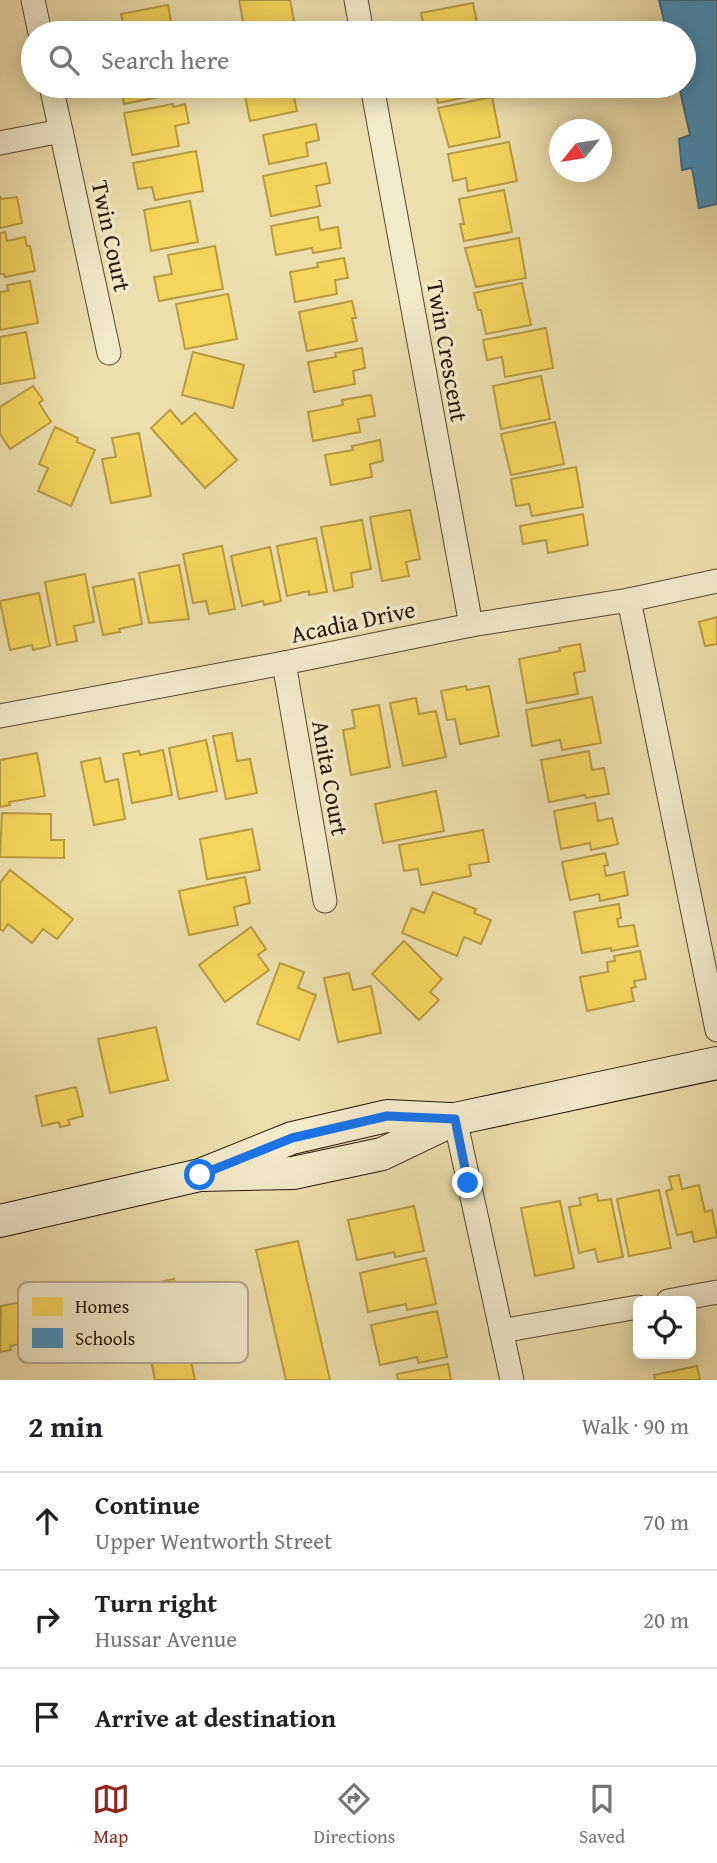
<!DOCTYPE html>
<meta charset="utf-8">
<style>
:root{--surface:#fff;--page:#f2f2f2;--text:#202124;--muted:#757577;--line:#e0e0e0;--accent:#8f2418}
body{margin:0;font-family:"Gentium Book Plus",serif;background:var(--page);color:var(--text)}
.controls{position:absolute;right:21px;bottom:21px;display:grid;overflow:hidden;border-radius:10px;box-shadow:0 4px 18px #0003}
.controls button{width:63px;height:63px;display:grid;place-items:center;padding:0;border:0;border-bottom:2px solid var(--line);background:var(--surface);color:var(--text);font:35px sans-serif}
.compass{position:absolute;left:549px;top:119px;width:63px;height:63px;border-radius:50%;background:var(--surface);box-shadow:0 4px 18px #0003;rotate:240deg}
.stop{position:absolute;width:21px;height:21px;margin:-16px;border:5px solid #1a73e8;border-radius:50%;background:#fff}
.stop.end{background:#1a73e8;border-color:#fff;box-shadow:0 2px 7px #0008}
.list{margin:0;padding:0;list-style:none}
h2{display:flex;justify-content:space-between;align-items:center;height:91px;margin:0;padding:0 28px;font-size:30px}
h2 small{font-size:23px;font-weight:400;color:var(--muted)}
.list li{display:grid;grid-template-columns:46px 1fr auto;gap:21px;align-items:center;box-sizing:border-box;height:98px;padding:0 28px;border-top:2px solid var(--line)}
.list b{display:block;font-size:26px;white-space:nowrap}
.list p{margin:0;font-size:23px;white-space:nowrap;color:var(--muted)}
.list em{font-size:23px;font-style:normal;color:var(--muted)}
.icon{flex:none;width:38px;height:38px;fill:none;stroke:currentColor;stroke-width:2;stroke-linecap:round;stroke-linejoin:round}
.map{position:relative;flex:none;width:717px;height:1380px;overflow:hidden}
.search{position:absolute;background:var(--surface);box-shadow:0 4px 18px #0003;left:21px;right:21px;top:21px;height:77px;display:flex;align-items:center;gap:18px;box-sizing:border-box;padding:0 24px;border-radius:38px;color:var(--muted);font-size:26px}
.sheet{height:385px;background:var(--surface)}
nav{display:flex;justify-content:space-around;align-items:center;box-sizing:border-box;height:98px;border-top:2px solid var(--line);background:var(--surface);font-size:19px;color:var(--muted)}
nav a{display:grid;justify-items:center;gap:4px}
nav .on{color:var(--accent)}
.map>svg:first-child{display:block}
</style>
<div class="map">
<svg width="717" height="1380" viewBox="0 0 717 1380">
<rect width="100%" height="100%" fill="#eddfad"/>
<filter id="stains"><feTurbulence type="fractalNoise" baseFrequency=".00286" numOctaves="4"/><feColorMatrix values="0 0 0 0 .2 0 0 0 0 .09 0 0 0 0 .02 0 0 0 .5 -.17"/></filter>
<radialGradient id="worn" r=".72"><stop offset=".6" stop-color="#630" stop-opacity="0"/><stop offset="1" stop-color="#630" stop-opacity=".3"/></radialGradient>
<!-- homes -->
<g fill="#f6d55c" stroke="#b89c44" stroke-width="2">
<polygon points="239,0 290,0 294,21 245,32"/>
<polygon points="473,3 479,33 425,33 421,13"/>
<polygon points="168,5 173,33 117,33 125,32 121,14"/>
<polygon points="120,86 173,86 174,94 124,104"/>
<polygon points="268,86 310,86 312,93 294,97 297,111 250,121 244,91"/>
<polygon points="435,86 486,86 487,93 438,103"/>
<polygon points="492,97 500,137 449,147 438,108"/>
<polygon points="173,104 173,107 185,104 189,123 175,126 179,146 132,155 124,113"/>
<polygon points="316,124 319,140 306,143 308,156 269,164 263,135"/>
<polygon points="509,142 517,181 468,191 466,178 453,181 448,154"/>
<polygon points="196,151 203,191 155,200 152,187 138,189 133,163"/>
<polygon points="326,163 330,183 316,186 320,206 271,216 263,176"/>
<polygon points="504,190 512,232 464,241 460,224 464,224 459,199"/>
<polygon points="0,196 1,199 17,197 22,223 0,228"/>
<polygon points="190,201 198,242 151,251 144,210"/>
<polygon points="318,217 320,230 338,227 341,248 313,253 312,248 276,255 271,226"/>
<polygon points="5,232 7,241 25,237 27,246 30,246 35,271 5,277 4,274 0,274 0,233"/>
<polygon points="519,238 526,278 476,287 465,248"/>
<polygon points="215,246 223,289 159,301 154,277 172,274 168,255"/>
<polygon points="344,258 348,278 335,280 337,294 295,302 290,272 318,267 317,263"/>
<polygon points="30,281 38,323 0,330 0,292 8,291 7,285"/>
<polygon points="522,283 531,325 486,334 481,310 478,310 474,293"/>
<polygon points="228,294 237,339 185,349 176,304"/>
<polygon points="352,301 356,318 352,318 357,341 307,351 299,312"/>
<polygon points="546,328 553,368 505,377 502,357 487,360 483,340"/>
<polygon points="26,332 35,378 0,384 0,337"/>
<polygon points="362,348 365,368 353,371 355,384 314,392 308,362 336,357 335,353"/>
<polygon points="193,352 244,365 233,408 182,395"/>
<polygon points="541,376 550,419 501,429 493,386"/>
<polygon points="33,386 43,400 39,403 51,422 10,449 0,434 0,407"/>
<polygon points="371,395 375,416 358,419 360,432 313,441 308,412 343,405 342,400"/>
<polygon points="170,410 182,424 195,413 237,460 205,488 151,428"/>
<polygon points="555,422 564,464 511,475 501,434"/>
<polygon points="55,427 78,438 77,442 95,450 71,506 38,491 48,468 39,464"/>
<polygon points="139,433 151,496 111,503 102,459 116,457 112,438"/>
<polygon points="380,440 383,461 370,464 372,477 331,485 325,455 353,450 352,446"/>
<polygon points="576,467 583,507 532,516 529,504 516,506 511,479"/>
<polygon points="410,510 420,559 406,562 409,576 382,581 370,517"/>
<polygon points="583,514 588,545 548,553 546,540 523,544 520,526"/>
<polygon points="362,520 371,569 351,573 353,587 334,591 321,527"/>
<polygon points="316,538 327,592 309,595 309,591 287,596 277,546"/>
<polygon points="222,546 235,609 209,614 206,601 193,603 183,554"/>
<polygon points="270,547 281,601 264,605 263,601 242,606 231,556"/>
<polygon points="179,565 189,619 149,623 139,573"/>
<polygon points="85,574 94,622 74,626 77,641 57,645 45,582"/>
<polygon points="134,579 142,624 119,629 120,632 103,635 93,587"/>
<polygon points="39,593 50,646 33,650 32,645 10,650 0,601"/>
<polygon points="717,617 717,644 705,646 699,622"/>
<polygon points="580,644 585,671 574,673 578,694 527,703 519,659 560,651 559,648"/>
<polygon points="466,686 467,690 489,686 499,736 460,744 455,719 447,720 441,691"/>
<polygon points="592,697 601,743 562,750 560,740 532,746 526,710"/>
<polygon points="416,698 419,714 436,711 446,757 403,766 390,703"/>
<polygon points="379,705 390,767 351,775 343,730 355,728 352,710"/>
<polygon points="232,733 237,761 250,759 257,793 226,799 213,736"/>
<polygon points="206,740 217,791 179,799 169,748"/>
<polygon points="163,750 172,795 132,803 123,754 139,751 140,755"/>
<polygon points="589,751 592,770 604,768 609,794 586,798 585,795 549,802 541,760"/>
<polygon points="37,753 45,796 9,802 10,805 0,807 0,760"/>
<polygon points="100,758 105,782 118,779 125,819 94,825 81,762"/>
<polygon points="436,791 444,831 383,843 375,804"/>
<polygon points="595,803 598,821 612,818 618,844 591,850 590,843 561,849 554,811"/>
<polygon points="2,813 51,814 51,840 64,840 64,858 0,857"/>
<polygon points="252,829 260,870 207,879 200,839"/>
<polygon points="483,830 489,862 469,865 471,876 421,885 418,869 404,871 399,845"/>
<polygon points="605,853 608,865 604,866 606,876 624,872 628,895 600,901 599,894 570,900 562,862"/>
<polygon points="10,870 73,919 57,939 43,929 32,943 8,924 3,931 0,929 0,883"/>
<polygon points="245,877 250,903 234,907 238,925 189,935 179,891"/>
<polygon points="433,892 476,909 474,913 491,920 481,944 464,937 457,956 402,933 412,908 424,913"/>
<polygon points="619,904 621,918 617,919 619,927 634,925 638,946 611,951 611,948 582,953 574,912"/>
<polygon points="251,927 266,949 258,955 269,970 225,1002 199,965"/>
<polygon points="404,941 442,979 430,992 439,1000 419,1020 372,974"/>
<polygon points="640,951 646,979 634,981 636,987 631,988 634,1001 587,1011 580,977 608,972 607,962 615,961 614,956"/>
<polygon points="280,963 304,972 298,988 316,995 299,1040 257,1024"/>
<polygon points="349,973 353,990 371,986 381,1033 338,1042 324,978"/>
<polygon points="156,1027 168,1080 110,1093 98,1039"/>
<polygon points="76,1087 83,1116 68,1120 70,1125 60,1127 59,1122 42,1126 36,1096"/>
<polygon points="679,1175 682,1189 699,1185 705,1212 712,1210 717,1237 694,1242 692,1232 677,1235 666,1191 672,1189 669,1177"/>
<polygon points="659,1190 671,1248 629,1256 617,1199"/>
<polygon points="597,1194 598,1201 611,1199 623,1257 598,1262 595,1249 579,1253 569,1207 581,1205 579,1198"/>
<polygon points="560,1201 574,1268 535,1276 521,1208"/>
<polygon points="414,1206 424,1251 395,1257 394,1252 357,1260 348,1220"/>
<polygon points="298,1241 330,1380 286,1380 256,1250"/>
<polygon points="426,1258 436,1304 407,1310 406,1304 368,1312 360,1273"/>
<polygon points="174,1279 195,1380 155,1380 136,1287"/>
<polygon points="106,1285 115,1325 10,1346 11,1350 0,1352 1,1306"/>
<polygon points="437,1311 447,1357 418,1363 417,1357 380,1365 371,1325"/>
<polygon points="448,1364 451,1380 398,1380 397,1374"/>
<polygon points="697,1366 700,1380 655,1380 654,1375"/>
</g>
<!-- schools -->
<polygon fill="#4393c3" stroke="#3b6e8c" stroke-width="2" points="659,0 717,0 717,204 699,208 692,168 682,170 679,139 690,135 679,86 684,86 684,33 667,33"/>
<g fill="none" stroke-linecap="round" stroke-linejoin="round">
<!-- street casing -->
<g stroke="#594834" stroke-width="25">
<g id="street">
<polyline points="33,0 40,33"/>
<polyline points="356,0 362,33"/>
<polyline points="372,86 471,625"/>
<polyline points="61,131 109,353"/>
<polyline points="0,143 61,131 51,86"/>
<polyline points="629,600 717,1030"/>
<polyline points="284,663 325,901"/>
<polyline points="0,716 284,663 471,625 629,600 717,581"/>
<polyline points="455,1119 512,1380"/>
<polyline points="668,1301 717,1292"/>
<polyline points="501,1331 638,1307"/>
</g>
</g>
<!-- secondary casing -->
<g stroke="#28160c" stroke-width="34">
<g id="secondary">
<polyline points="200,1175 293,1173 382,1154 455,1119 717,1063"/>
<polyline points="0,1221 200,1175 292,1138 387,1116 450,1119"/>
</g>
</g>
<!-- street -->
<use href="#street" stroke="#f3eaca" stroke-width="23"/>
<!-- secondary -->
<use href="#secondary" stroke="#f3eaca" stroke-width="32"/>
</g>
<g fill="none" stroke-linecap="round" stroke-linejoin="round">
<!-- route -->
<polyline stroke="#1a73e8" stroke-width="9" points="200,1175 292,1138 387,1116 455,1119 468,1183"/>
</g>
<g text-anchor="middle" stroke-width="7" stroke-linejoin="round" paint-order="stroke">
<!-- street labels -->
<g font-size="24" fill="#28160c" stroke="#f3eaca">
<text transform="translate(111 236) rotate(78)" y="8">Twin Court</text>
<text transform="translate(447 351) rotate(80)" y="8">Twin Crescent</text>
<text transform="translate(353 622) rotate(-12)" y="8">Acadia Drive</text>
<text transform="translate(330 778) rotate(80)" y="8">Anita Court</text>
</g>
</g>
<!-- legend -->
<rect x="18" y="1282" width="230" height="81" rx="10" fill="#f3eaca" stroke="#b6aa91" stroke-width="2"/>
<rect x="32" y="1297" width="31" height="19" fill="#f6d55c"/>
<rect x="32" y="1328" width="31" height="20" fill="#4393c3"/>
<g font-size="19" fill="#28160c">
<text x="75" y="1313">Homes</text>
<text x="75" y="1345">Schools</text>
</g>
<rect width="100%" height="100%" filter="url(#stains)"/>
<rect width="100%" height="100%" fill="url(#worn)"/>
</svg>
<div class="controls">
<button><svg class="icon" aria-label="locate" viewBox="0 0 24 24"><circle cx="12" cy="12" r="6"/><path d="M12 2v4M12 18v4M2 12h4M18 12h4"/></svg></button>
</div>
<svg class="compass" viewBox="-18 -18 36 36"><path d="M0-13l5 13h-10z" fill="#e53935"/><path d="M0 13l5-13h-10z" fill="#757577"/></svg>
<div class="stop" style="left:200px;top:1175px"></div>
<div class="stop end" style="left:468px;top:1183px"></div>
<div class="search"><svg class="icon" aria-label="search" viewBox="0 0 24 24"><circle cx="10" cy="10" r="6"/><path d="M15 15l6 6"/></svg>Search here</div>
</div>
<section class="sheet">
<h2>2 min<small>Walk · 90 m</small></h2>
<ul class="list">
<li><svg class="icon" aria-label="ahead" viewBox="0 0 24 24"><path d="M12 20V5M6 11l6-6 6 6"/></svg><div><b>Continue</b><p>Upper Wentworth Street</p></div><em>70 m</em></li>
<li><svg class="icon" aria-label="right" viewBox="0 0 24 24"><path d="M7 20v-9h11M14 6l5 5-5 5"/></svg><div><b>Turn right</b><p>Hussar Avenue</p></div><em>20 m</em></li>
<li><svg class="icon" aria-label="arrive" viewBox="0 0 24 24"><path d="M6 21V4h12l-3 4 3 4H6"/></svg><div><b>Arrive at destination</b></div></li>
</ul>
</section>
<nav>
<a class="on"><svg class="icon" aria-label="map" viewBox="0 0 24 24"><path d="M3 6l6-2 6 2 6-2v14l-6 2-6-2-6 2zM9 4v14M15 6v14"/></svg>Map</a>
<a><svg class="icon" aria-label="directions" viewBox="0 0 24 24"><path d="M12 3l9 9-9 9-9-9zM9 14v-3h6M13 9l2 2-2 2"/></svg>Directions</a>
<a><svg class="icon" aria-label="saved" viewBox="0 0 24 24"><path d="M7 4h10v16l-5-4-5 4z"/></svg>Saved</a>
</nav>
